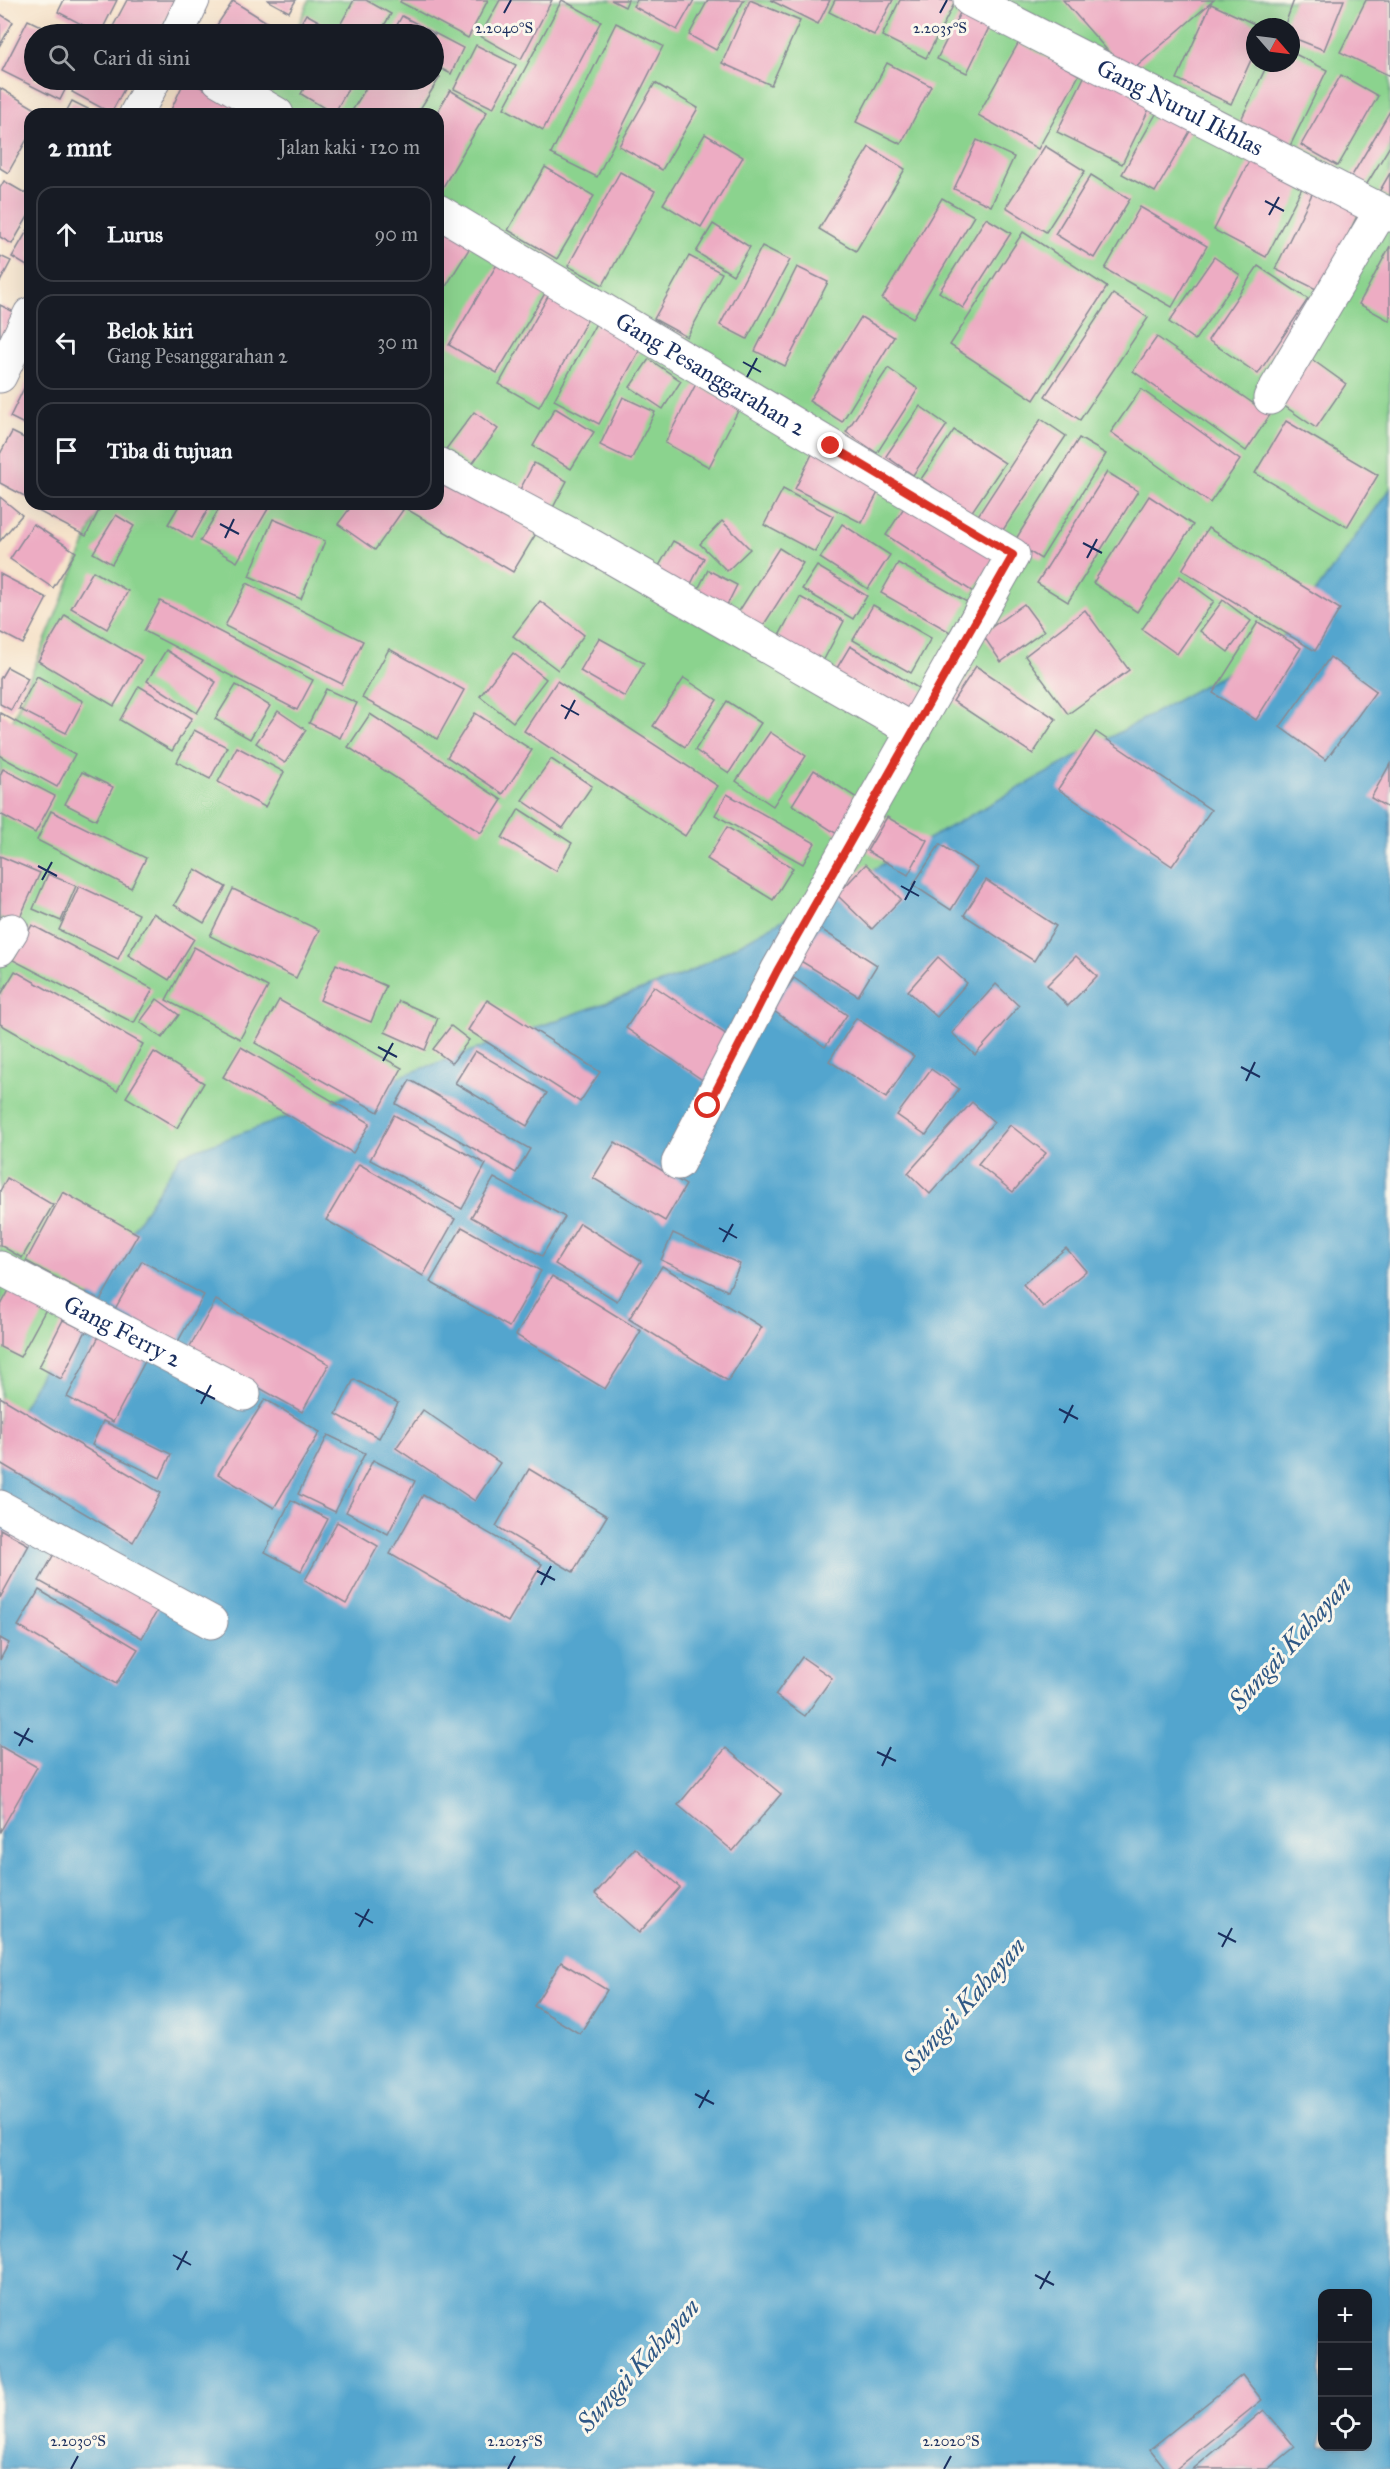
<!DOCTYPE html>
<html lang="id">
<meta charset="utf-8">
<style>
:root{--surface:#171b24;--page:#20242c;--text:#f1f3f6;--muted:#9ea1a6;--line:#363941}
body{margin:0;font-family:"IM FELL Great Primer",serif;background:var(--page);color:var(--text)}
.controls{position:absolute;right:18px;bottom:18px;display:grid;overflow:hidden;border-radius:12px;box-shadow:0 6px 24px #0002}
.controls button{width:54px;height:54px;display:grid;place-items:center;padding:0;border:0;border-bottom:2px solid var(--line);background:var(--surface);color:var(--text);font:30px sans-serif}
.compass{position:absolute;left:1246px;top:18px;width:54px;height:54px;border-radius:50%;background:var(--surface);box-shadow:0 6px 24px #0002;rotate:118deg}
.stop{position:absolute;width:18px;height:18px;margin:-14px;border:4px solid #d93025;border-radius:50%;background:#fff}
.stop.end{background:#d93025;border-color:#fff;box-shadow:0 2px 6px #0008}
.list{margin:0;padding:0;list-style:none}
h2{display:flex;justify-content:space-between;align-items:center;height:78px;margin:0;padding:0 24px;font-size:26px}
h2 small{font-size:20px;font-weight:400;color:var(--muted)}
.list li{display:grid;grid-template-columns:39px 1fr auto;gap:18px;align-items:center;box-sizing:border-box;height:96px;margin:0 12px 12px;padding:0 12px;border:2px solid var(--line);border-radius:18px}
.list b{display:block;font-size:22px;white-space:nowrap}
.list p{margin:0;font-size:20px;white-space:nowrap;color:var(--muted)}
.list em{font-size:20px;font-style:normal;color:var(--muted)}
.icon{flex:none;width:33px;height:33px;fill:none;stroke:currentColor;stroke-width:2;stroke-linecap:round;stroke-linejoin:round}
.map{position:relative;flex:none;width:1390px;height:2469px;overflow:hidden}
.search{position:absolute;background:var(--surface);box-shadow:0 6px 24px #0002;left:24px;top:24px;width:420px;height:66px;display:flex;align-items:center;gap:15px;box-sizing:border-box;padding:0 21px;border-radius:33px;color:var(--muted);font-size:22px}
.panel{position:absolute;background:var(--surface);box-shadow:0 6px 24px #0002;left:24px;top:108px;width:420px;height:402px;border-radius:18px}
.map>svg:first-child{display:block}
</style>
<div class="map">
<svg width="1390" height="2469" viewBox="0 0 1390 2469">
<rect width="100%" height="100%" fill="#fbf7ec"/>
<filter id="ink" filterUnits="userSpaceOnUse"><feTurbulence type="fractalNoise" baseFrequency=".0167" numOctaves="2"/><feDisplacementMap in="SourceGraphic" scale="12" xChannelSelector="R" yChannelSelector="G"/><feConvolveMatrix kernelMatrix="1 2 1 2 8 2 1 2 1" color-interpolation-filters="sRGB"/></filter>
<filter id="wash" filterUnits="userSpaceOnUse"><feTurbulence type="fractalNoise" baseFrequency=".008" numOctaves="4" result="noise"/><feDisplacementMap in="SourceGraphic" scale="24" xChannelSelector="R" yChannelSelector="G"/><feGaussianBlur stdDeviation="1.35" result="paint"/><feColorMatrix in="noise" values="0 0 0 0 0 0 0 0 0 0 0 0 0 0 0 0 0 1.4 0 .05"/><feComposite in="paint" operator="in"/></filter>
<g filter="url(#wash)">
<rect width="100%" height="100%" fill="#f6e3cb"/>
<!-- green -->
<path fill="#8bd38e" stroke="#538176" stroke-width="1.5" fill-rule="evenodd" d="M309,0H1390V489L1278,644L686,974L181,1155L43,1370L0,1450V751L101,504H438V114H262L276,80H434V34H295ZM1255,27H1291V63H1255Z"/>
<!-- water -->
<path fill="#53a5ce" stroke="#376a96" stroke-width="1.5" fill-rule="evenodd" d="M1390,489V2469H0V1450L43,1370L181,1155L686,974L1278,644ZM1322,2294H1368V2446H1322Z"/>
<g id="blocks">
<!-- building -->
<g fill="#edacc3">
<polygon points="64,0 117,0 100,34 58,12"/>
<polygon points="127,0 176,0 158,34 109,34"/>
<polygon points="267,0 296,0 289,12"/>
<polygon points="354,0 366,0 391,14 379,34 335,34"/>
<polygon points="401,0 488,0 468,38 400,2"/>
<polygon points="500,0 552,0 521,59 480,36"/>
<polygon points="562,0 601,21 543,130 504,108"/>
<polygon points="611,0 628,0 625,7"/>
<polygon points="637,0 694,0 677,30 633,6"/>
<polygon points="708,0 744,0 716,50 689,35"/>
<polygon points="750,0 800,21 771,85 722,63"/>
<polygon points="770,0 830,0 818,24"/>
<polygon points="835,0 893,0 874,35 829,12"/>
<polygon points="900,0 956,0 926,58 882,36"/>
<polygon points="1063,0 1214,0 1128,74"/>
<polygon points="1294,0 1344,0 1324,50 1291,37 1291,27 1284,27"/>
<polygon points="1366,0 1390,0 1390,76 1340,52"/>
<polygon points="233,1 281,31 279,34 211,34"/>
<polygon points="966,1 995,15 967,73 937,59"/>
<polygon points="1211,4 1261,27 1255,27 1255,51 1231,104 1177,79"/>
<polygon points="0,14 13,22 0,45"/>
<polygon points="306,14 333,29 330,34 295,34"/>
<polygon points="402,16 463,48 451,74 434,65 434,34 392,34"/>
<polygon points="28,20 57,34 34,34 34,80 70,80 60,100 2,71"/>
<polygon points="616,23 663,46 597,177 551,154"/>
<polygon points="1019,42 1079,75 1038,149 978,115"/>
<polygon points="476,45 516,65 493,108 454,89"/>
<polygon points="1291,52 1327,70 1290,146 1240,122 1268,63 1291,63"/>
<polygon points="887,63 931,86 901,144 856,122"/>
<polygon points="1089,67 1154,99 1122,164 1057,132"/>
<polygon points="434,73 440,77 417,114 350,114 371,80 434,80"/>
<polygon points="1341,75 1378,96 1338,166 1301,145"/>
<polygon points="78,80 129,80 111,113 72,92"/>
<polygon points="185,80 241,106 237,114 169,114"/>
<polygon points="287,80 304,80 300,87"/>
<polygon points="309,80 353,80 334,114 301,94"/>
<polygon points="655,83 698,108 662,170 619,146"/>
<polygon points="0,88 44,114 30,114 30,134 8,173 0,168"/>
<polygon points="450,90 487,112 443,187 438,184 436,114"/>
<polygon points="72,101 98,114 65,114"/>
<polygon points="1160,107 1193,126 1155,192 1122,174"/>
<polygon points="1390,111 1390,146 1365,187 1350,179"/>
<polygon points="705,134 743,157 701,227 663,204"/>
<polygon points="977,140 1014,157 991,206 954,189"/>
<polygon points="1045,146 1085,171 1046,232 1006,207"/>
<polygon points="869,147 905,169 856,251 819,229"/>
<polygon points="1251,157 1304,184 1266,257 1214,230"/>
<polygon points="545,167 594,196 557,259 508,230"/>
<polygon points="620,172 655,191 603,285 568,266"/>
<polygon points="1390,173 1390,198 1379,192"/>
<polygon points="1091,175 1130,199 1094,258 1055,234"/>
<polygon points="4,181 30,196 30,213 12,244 0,237 0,188"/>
<polygon points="1317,184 1362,206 1320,291 1275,269"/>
<polygon points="942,198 974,216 913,318 882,299"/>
<polygon points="1140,207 1207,246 1172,307 1105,269"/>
<polygon points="986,218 1011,233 963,308 939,292"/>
<polygon points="438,220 474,241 440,296 438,295"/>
<polygon points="713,224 750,247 733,275 696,252"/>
<polygon points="30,226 30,268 12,257"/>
<polygon points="1023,232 1107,287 1034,400 950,345"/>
<polygon points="762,246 790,260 747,339 720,325"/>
<polygon points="1390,246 1390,321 1359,304"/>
<polygon points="0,256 11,261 0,282"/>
<polygon points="689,256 722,273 687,337 654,319"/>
<polygon points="1214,257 1240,275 1195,340 1169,322"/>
<polygon points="499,261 547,290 497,373 449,345"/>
<polygon points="1258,266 1308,299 1258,374 1208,340"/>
<polygon points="797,267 828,282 785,366 755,351"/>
<polygon points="551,291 591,313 539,407 499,384"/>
<polygon points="1113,294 1148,318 1080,420 1045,396"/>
<polygon points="0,305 16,313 0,339"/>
<polygon points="861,317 894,337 842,422 809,401"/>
<polygon points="599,318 644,342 599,424 554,400"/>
<polygon points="1157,337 1270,415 1246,451 1133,371"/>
<polygon points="1310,358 1346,384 1316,428 1280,403"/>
<polygon points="649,359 681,381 663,409 630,387"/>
<polygon points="888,368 918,389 877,453 846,432"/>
<polygon points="30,376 30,427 10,417"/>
<polygon points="696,384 740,407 709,467 665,443"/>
<polygon points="1141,389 1240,460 1210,503 1111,432"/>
<polygon points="623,397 655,412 631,460 600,445"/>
<polygon points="920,406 947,425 913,475 886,456"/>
<polygon points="555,408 594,432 571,469 533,446"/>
<polygon points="474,412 498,429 470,467 446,449"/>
<polygon points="1041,419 1066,436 1001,533 977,517"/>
<polygon points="1286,421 1378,475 1347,527 1255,473"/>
<polygon points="954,430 1005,463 971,513 921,479"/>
<polygon points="12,432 30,441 30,499 0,483 0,454"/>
<polygon points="1079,438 1106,454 1041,559 1014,542"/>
<polygon points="815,448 883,483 862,523 795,489"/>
<polygon points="534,463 567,481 548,517 515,499"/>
<polygon points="438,472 537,532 513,572 398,504 438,504"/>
<polygon points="1107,472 1138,491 1068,602 1037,583"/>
<polygon points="783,489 833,516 815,552 764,525"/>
<polygon points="1149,496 1193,525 1137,612 1093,583"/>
<polygon points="0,497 22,515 0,541"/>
<polygon points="911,497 997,555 973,592 886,535"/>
<polygon points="36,504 102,504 86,536 34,509"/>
<polygon points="180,504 211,504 192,538 168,524"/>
<polygon points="222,504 258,504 268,509 237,562 200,541"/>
<polygon points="353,504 394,504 403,510 375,550 338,524"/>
<polygon points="116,515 134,526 112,564 93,553"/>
<polygon points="273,519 325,541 301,599 249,576"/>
<polygon points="722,521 750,549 727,571 700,544"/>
<polygon points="33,524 76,552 53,588 10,559"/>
<polygon points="842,524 890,555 868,589 820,558"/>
<polygon points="1208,528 1340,609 1315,651 1182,570"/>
<polygon points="673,541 704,558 687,592 654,575"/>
<polygon points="779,548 803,563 758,634 734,619"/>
<polygon points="898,563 967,602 950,632 881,593"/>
<polygon points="817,566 867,596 853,619 802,589"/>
<polygon points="708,570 737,585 724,611 695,595"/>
<polygon points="93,571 128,591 107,629 71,608"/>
<polygon points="0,574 47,598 23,644 0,632"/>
<polygon points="1180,576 1214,601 1177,654 1142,629"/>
<polygon points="247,583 363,641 342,684 225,626"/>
<polygon points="800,597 844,621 819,669 774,645"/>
<polygon points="1223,600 1251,621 1228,652 1200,631"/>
<polygon points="160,601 313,680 297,710 144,631"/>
<polygon points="540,601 584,635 558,670 513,636"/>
<polygon points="1024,604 1044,631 1001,662 982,634"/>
<polygon points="873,605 931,638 911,673 853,640"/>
<polygon points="1085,610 1129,670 1068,714 1025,656"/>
<polygon points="65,615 141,660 114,706 38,661"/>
<polygon points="1258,622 1301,648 1256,720 1213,693"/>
<polygon points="599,638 644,663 625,697 580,671"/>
<polygon points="850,646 931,696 915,723 834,673"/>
<polygon points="389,649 464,690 437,739 362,698"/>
<polygon points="166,650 216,682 197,713 147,681"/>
<polygon points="513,653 546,679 513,722 480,696"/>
<polygon points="1330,657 1376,691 1326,760 1280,727"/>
<polygon points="976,666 1056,719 1033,754 953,701"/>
<polygon points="7,667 28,678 11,710 0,704 0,679"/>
<polygon points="37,676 83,701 66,733 19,709"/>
<polygon points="684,678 717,700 685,747 653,726"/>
<polygon points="557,681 718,786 685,836 524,731"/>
<polygon points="236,685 270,706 250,739 215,719"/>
<polygon points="139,686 192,718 172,751 120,720"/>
<polygon points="326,689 357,703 340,738 309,723"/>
<polygon points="727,701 761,723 729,773 695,750"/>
<polygon points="278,711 306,730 285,763 256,743"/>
<polygon points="0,713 75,754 57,787 0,756"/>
<polygon points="475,713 532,750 503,794 447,757"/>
<polygon points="370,714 502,800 481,833 348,747"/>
<polygon points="194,730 227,747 210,779 177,762"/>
<polygon points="770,732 806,756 773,806 736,781"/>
<polygon points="1096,732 1211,810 1172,866 1058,789"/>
<polygon points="237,747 284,772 265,807 218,782"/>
<polygon points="551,759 592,786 563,828 522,800"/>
<polygon points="1390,764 1390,809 1371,798"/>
<polygon points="3,769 55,796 35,833 0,814 0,775"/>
<polygon points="814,770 863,802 840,836 792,805"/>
<polygon points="82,772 113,787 96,820 65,804"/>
<polygon points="727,794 815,843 803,864 715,815"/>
<polygon points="519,809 572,843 556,871 502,838"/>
<polygon points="51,811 146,858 131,888 37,840"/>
<polygon points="887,817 927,840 908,875 867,851"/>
<polygon points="727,827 793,868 773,900 707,859"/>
<polygon points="940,844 977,868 951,910 913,885"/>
<polygon points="0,856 40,873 17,924 0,917"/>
<polygon points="866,864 901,899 872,929 837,895"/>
<polygon points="195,869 226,887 204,923 174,905"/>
<polygon points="48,874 76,886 61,921 33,909"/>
<polygon points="986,880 1056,926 1034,961 964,915"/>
<polygon points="79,886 139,914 118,959 59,930"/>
<polygon points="233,889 319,930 296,978 210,936"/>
<polygon points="153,913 194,939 169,980 128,955"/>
<polygon points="32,925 153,989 134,1023 13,960"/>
<polygon points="819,928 877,965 858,996 799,960"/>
<polygon points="194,947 268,987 240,1039 166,1000"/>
<polygon points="1076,956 1097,976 1068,1006 1047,985"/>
<polygon points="938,957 967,983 937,1017 908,991"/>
<polygon points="336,964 386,986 371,1022 320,1000"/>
<polygon points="15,971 143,1044 117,1091 0,1024 0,996"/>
<polygon points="794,978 847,1015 825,1047 771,1009"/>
<polygon points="996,984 1019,1006 975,1055 952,1033"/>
<polygon points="654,986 733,1039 704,1081 626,1028"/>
<polygon points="157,999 179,1015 162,1038 140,1022"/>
<polygon points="279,1000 402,1068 378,1112 255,1043"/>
<polygon points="487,1000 600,1072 580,1102 468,1030"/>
<polygon points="399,1001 438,1018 425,1050 385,1032"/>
<polygon points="856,1018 914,1056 886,1098 829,1061"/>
<polygon points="451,1026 469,1040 452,1063 433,1049"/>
<polygon points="241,1047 370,1123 353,1153 223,1077"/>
<polygon points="475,1051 547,1093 527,1126 455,1083"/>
<polygon points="154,1052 204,1083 177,1128 126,1097"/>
<polygon points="931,1069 959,1089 926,1135 897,1115"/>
<polygon points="410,1080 530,1149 516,1173 396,1104"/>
<polygon points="972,1102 994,1122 930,1194 908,1173"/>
<polygon points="394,1115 486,1164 462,1209 370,1160"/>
<polygon points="1010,1125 1046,1153 1013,1192 978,1164"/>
<polygon points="615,1142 686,1185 665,1221 593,1178"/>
<polygon points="359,1164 455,1219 423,1276 326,1220"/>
<polygon points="7,1178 53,1205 22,1258 0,1245 0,1191"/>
<polygon points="494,1178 565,1217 542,1256 471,1217"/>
<polygon points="63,1192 138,1234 100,1301 26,1261"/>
<polygon points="580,1223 641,1261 617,1301 555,1264"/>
<polygon points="462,1227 541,1271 509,1327 430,1282"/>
<polygon points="673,1233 740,1264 728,1291 661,1260"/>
<polygon points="1066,1248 1086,1271 1043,1307 1023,1284"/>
<polygon points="142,1261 204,1295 177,1343 115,1309"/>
<polygon points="662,1266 762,1327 728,1381 629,1319"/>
<polygon points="552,1276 641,1331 605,1389 516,1335"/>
<polygon points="15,1279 52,1298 20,1357 0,1347 0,1307"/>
<polygon points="216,1300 329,1364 302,1412 189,1348"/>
<polygon points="63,1320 86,1331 61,1379 39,1367"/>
<polygon points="104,1327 150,1352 113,1422 67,1397"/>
<polygon points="354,1379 398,1403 379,1438 336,1414"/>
<polygon points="0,1397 161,1493 133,1542 0,1463"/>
<polygon points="265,1399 320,1432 274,1508 218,1474"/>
<polygon points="423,1410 500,1463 475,1501 396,1448"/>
<polygon points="103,1421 171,1454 160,1478 92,1445"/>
<polygon points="328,1435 365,1453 335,1512 298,1494"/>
<polygon points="373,1460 415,1481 388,1534 346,1512"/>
<polygon points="529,1469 607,1516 573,1572 496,1526"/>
<polygon points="423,1495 542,1564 508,1622 390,1554"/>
<polygon points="291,1500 328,1519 301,1571 265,1552"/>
<polygon points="337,1522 378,1546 346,1604 305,1580"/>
<polygon points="0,1529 29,1545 0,1598"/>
<polygon points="59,1545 162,1602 142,1638 39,1581"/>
<polygon points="39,1590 138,1649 116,1684 18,1626"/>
<polygon points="0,1638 9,1643 0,1660"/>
<polygon points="802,1657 832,1678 805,1716 775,1695"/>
<polygon points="0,1746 37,1767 0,1832"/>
<polygon points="726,1748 781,1794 733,1851 678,1805"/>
<polygon points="635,1848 680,1887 639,1933 595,1894"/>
<polygon points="561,1962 607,1990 580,2034 534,2006"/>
<polygon points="1242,2375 1262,2400 1176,2469 1166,2469 1150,2449"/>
<polygon points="1264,2410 1295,2447 1268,2469 1193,2469"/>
</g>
</g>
</g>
<g filter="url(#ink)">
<use href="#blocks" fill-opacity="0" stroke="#888994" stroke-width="1.5"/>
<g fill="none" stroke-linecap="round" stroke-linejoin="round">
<!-- minor casing -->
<g stroke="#888994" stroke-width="35">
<g id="minor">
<path id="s1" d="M970,0L1390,215"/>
<polyline points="177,34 193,0"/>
<polyline points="219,80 277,114"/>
<polyline points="136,114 154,80"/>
<path id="s2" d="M438,211L1013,555L777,971L678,1163"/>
<polyline points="0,376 30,314"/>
<polyline points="1270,398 1381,211"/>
<polyline points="438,464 592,546 914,731"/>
<polyline points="0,949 12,930"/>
<path id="s3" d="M0,1268L244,1394"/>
<polyline points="0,1507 211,1622"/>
</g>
</g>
<!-- minor -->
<use href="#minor" stroke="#fff" stroke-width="33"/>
</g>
</g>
<g fill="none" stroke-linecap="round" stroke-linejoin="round" filter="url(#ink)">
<!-- route -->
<polyline stroke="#d93025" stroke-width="8" points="708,1106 777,971 1013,555 831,446"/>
</g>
<!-- ticks -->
<path fill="none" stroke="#1b2f5e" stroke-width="2" d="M504,13L511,0M940,13L947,0M1265,201L1284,211M1269,215L1279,197M743,362L761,372M747,377L757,358M220,524L239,534M225,538L234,519M1083,543L1102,553M1087,558L1097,539M561,705L579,715M565,719L575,700M38,866L57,876M42,880L52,862M901,886L919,896M905,900L915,881M378,1047L397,1057M383,1061L393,1043M1241,1067L1260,1077M1246,1081L1255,1062M719,1228L737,1238M723,1242L733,1224M196,1390L215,1399M201,1404L211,1385M1059,1409L1078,1419M1064,1423L1073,1405M537,1571L555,1580M541,1585L551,1566M14,1732L33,1742M19,1746L29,1728M877,1752L896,1761M882,1766L891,1747M355,1913L373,1923M359,1927L369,1909M1218,1933L1236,1942M1222,1947L1232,1928M695,2094L714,2104M699,2108L709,2090M173,2255L191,2265M177,2270L187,2251M1035,2275L1054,2285M1040,2289L1050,2271M71,2469L78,2456M508,2469L515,2456M944,2469L951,2456"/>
<g text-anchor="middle" stroke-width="6" stroke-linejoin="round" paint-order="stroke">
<!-- street labels -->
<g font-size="24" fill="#1b2f5e" stroke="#fbf7ec">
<text dy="8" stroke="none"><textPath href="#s1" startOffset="236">Gang Nurul Ikhlas</textPath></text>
<text dy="8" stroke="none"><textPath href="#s2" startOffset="318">Gang Pesanggarahan 2</textPath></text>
<text dy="8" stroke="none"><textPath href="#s3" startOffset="138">Gang Ferry 2</textPath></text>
</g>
<!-- water labels -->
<g font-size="26" font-style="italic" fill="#2f5885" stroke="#fbf7ec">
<text transform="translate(1290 1643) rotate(-48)" y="9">Sungai Kahayan</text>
<text transform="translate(964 2004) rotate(-48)" y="9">Sungai Kahayan</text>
<text transform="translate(638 2365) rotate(-48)" y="9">Sungai Kahayan</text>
</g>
</g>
<g font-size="15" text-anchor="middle" fill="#1b2f5e" stroke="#fbf7ec" stroke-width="6" stroke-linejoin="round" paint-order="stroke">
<text x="504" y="33">2.2040°S</text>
<text x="940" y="33">2.2035°S</text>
<text x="78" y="2446">2.2030°S</text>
<text x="515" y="2446">2.2025°S</text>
<text x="951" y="2446">2.2020°S</text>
</g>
</svg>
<div class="controls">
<button>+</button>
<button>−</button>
<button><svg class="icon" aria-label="locate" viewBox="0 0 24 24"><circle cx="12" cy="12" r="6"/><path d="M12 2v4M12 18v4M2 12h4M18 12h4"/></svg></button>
</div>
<svg class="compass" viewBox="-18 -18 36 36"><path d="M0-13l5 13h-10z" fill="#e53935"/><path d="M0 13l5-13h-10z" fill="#9ea1a6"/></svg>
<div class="stop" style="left:708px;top:1106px"></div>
<div class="stop end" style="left:831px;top:446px"></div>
<div class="search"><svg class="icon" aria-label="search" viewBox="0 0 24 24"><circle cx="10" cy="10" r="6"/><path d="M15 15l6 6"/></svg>Cari di sini</div>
<section class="panel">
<h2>2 mnt<small>Jalan kaki · 120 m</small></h2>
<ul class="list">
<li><svg class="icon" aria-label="ahead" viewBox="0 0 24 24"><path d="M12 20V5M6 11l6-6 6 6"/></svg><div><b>Lurus</b></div><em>90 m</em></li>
<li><svg class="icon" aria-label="left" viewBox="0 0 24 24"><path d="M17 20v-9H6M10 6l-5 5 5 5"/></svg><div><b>Belok kiri</b><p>Gang Pesanggarahan 2</p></div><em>30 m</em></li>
<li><svg class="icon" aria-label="arrive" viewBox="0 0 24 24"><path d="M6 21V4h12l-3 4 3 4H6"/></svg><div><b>Tiba di tujuan</b></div></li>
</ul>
</section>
</div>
